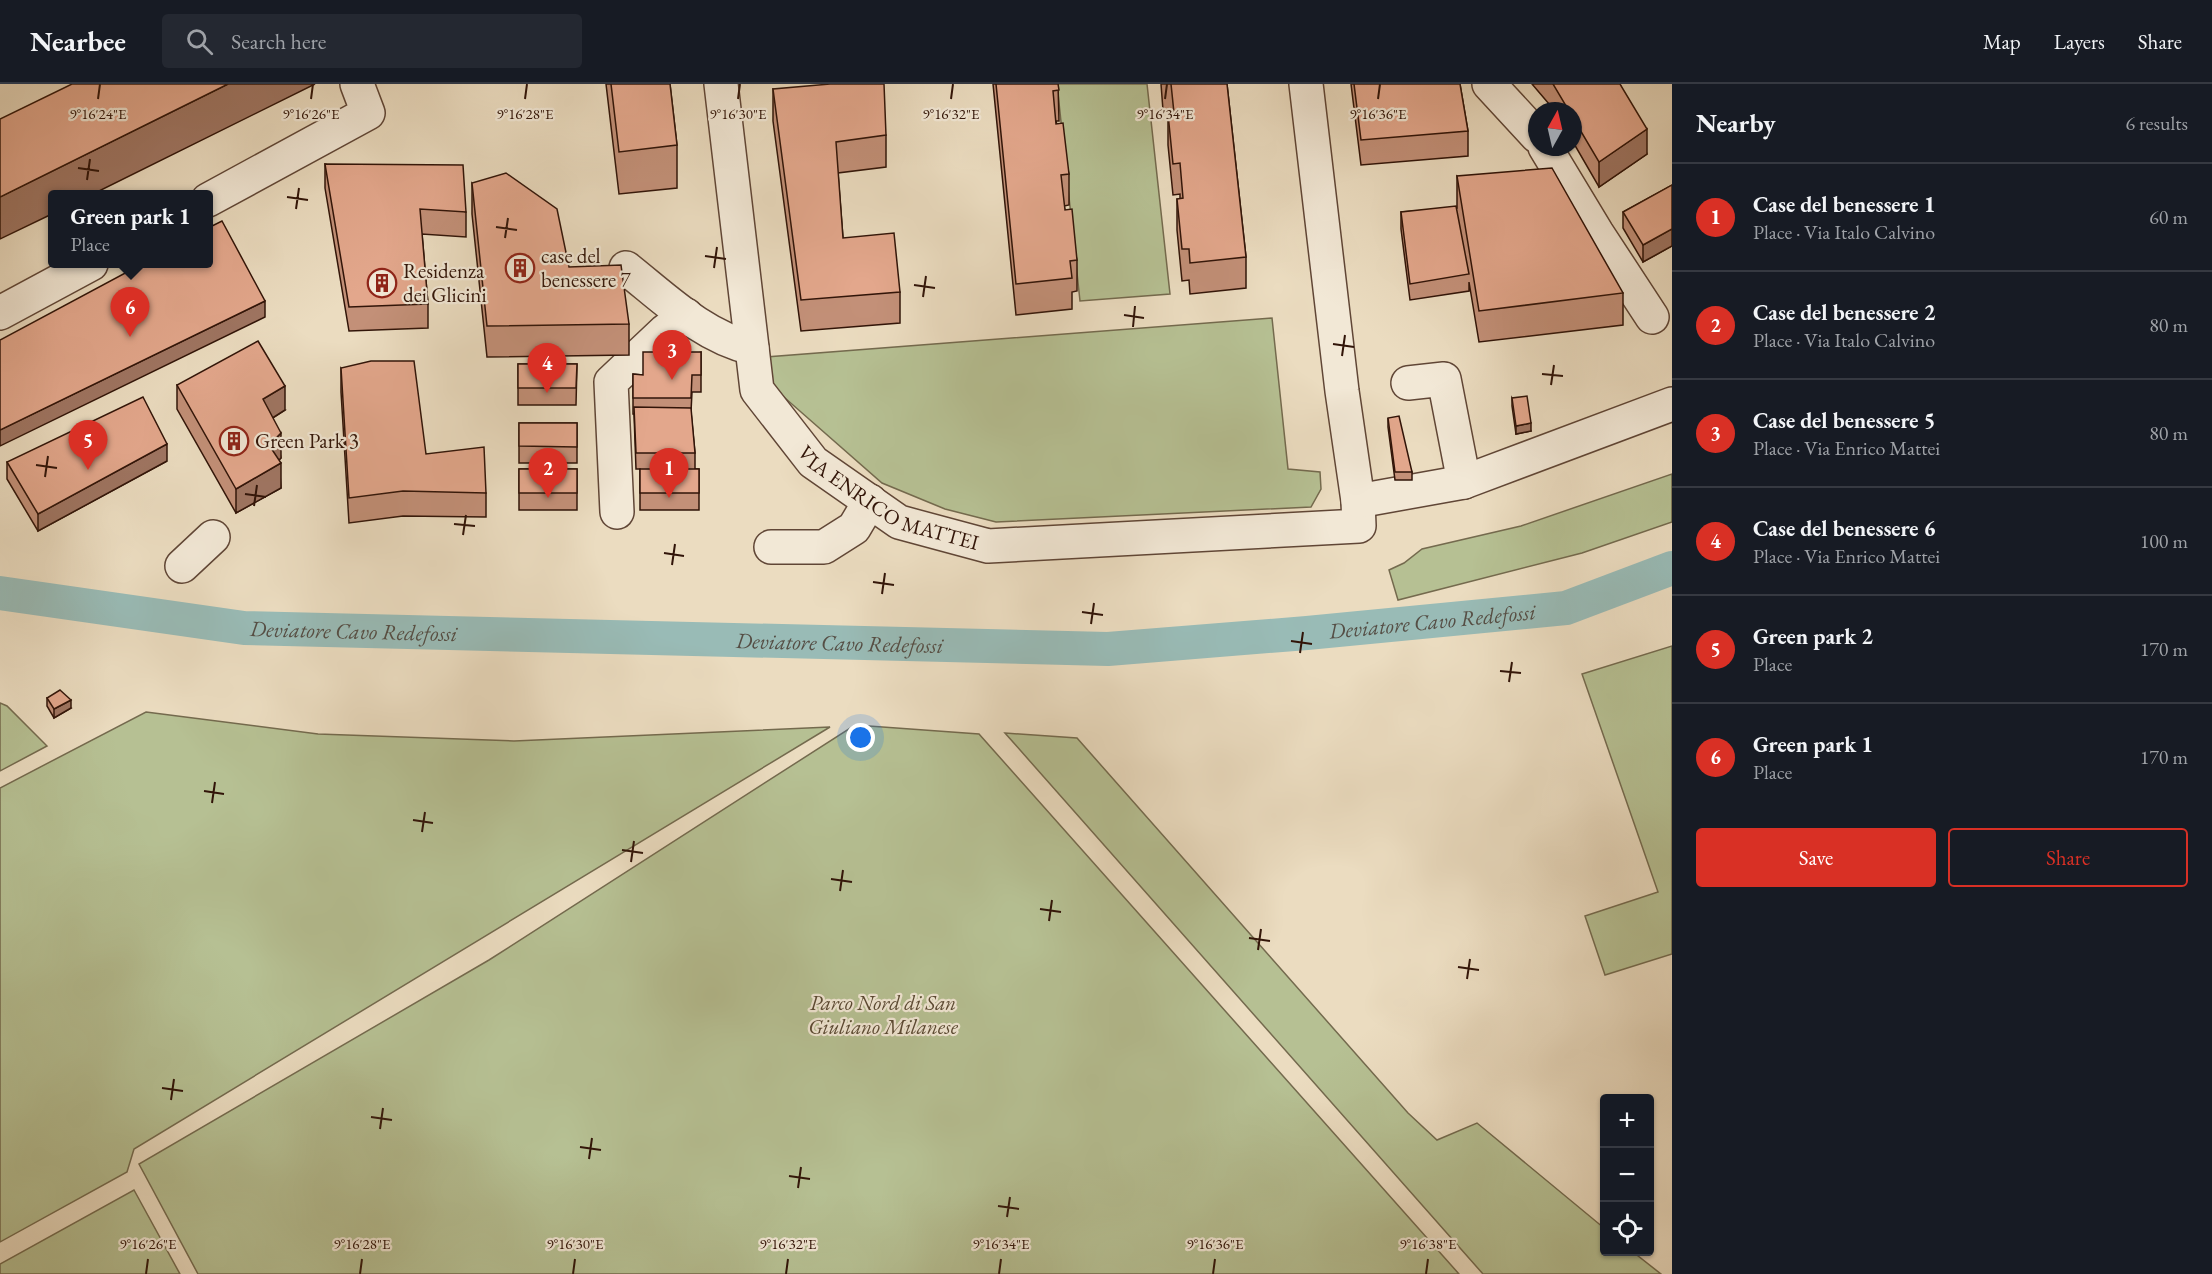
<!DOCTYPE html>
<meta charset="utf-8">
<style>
:root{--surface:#171b24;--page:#242831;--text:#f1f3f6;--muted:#9ea1a6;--line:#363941;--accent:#d93025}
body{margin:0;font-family:"EB Garamond",serif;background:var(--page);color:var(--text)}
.controls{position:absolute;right:18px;bottom:18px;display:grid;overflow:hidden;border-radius:6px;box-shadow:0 2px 4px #0004}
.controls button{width:54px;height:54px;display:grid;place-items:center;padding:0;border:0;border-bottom:2px solid var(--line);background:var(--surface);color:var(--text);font:30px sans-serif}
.compass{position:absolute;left:1528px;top:18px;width:54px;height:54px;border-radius:50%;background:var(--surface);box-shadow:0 2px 4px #0004;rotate:8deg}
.you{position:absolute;left:861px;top:654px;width:21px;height:21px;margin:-15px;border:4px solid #fff;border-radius:50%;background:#1a73e8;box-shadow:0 0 0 9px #1a73e833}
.badge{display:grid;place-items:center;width:39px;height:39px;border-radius:50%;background:var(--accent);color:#fff;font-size:20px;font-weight:700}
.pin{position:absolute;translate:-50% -50px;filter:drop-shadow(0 2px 3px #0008)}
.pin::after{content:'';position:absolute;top:32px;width:21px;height:18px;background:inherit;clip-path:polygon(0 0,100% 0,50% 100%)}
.popup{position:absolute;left:48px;top:106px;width:165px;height:78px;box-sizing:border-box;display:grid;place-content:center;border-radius:6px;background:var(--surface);filter:drop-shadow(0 2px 4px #0005);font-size:20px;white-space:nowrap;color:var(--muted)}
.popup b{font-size:22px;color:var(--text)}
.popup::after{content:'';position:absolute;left:50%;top:100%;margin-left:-12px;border:12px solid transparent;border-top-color:var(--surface)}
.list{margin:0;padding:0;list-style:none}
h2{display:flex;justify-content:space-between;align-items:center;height:78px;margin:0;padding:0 24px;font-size:26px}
h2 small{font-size:20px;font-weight:400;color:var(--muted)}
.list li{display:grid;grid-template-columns:39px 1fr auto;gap:18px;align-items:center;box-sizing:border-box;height:108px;padding:0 24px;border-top:2px solid var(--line)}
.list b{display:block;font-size:22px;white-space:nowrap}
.list p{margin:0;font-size:20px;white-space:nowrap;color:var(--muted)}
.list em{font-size:20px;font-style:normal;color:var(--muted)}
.actions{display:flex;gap:12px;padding:18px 24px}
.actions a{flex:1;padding:14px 0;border:2px solid var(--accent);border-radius:6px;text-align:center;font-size:21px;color:var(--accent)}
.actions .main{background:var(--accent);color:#fff}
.icon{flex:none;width:33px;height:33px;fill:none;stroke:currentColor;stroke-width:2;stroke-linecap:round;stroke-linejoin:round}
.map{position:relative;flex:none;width:1672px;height:1190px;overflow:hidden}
header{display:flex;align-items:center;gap:36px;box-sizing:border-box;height:84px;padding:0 30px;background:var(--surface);border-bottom:2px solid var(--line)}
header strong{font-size:28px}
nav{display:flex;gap:33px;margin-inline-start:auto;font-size:21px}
.search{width:420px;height:54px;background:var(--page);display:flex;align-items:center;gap:15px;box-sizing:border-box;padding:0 21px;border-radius:6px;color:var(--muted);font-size:22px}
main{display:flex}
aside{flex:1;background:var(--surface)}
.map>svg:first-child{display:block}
</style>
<header>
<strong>Nearbee</strong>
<div class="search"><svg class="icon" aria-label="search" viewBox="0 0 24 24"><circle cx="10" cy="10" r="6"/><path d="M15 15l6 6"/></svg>Search here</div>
<nav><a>Map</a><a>Layers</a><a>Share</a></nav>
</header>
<main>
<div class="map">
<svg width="1672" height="1190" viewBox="0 0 1672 1190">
<rect width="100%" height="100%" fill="#ebdcc0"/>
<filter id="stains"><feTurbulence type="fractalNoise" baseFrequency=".00333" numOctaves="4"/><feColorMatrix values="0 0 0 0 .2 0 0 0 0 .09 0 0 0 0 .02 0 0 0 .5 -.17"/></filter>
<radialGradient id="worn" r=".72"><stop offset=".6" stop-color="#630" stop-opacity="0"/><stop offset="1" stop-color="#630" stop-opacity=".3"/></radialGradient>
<!-- green -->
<g fill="#b6c093" stroke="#746a4e" stroke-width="1.5">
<polygon points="1057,0 1147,0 1170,210 1080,217"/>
<polygon points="1272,234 1288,385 1320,388 1321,405 1311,423 996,438 945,425 882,399 769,300 766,273"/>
<polygon points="1672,390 1672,438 1582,469 1398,516 1389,486 1404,479 1422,465 1521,442"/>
<polygon points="1672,562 1672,870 1605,891 1585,832 1658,808 1582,590"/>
<polygon points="0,619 7,622 47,662 0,687"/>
<polygon points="146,628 318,650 514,657 830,643 134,1065 127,1088 0,1158 0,704"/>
<polygon points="855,641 979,650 1459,1190 198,1190 139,1080 489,876"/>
<polygon points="1005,649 1077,654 1408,1029 1437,1056 1477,1039 1604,1144 1604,1168 1633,1168 1661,1190 1483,1190"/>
<polygon points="134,1106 180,1190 0,1190 0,1180"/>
</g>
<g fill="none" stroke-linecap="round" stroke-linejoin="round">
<!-- canal -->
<path stroke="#99bbb6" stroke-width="34" id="s1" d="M0,509L244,544L1108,565L1307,549L1566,524L1672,484"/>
<!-- minor casing -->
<g stroke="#604636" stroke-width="36">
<g id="minor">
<path id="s2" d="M721,0L757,306L813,378L899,438L988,462L1359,442L1358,417L1342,307L1306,0"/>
<polyline points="1489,0 1537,52"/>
<polyline points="1545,63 1597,149 1652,233"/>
<polyline points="208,116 368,29 357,0"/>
<path d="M626,184C664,214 703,253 752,264"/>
<polyline points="0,229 91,180"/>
<polyline points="1408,299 1444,295 1464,398"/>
<polyline points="1358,417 1464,398 1672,320"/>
<polyline points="617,428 611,298 665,247 686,231"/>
<polyline points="771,463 824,463 854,444 870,417"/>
<polyline points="182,482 213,453"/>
</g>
</g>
<!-- minor -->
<use href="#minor" stroke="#f2e8d6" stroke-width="33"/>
</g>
<!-- wall -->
<g fill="#c39078" stroke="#311408" stroke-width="1.5">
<polygon points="606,0 670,0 677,61 677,104 619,110"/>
<polygon points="993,0 1058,0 1059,37 1056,37 1069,90 1069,121 1064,122 1065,126 1077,176 1077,207 1072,208 1072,225 1016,231"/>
<polygon points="1161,0 1227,0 1246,173 1246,204 1190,210 1189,196 1182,197 1177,146 1177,115 1180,115 1180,110 1173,111 1168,61 1168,30 1171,29 1170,26 1163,26"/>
<polygon points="1351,0 1460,0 1468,47 1468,72 1361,81"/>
<polygon points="1532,0 1620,0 1647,70 1599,103 1573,58 1573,27 1555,27"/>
<polygon points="773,5 886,51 886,83 838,89 843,154 900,208 900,239 801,247 773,37"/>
<polygon points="325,80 466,128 466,153 422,150 428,220 428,244 349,247 325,104"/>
<polygon points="1457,92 1623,209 1623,241 1479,258 1469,198 1469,207 1410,216 1401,145 1401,128 1457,124"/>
<polygon points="472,99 629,240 629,271 487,273 472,130"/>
<polygon points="1672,101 1672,162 1643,178 1623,144 1623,128"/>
<polygon points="701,268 701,308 692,308 691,328 695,369 695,385 699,385 699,426 640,426 640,385 636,385 634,330 633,330 633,290 643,291"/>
<polygon points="518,280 577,280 576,321 518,321"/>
<polygon points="341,284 426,370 486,409 486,433 403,432 349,439 341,308"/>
<polygon points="177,301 285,326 273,334 281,374 279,376 281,404 236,429 177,325"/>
<polygon points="1512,314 1531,347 1516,350 1512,322"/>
<polygon points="1388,334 1412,388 1412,396 1395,396 1388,343"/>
<rect x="519" y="339" width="58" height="40"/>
<polygon points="167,377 38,447 7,395 7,378"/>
<rect x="519" y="385" width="58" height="41"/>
<polygon points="47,614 71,624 54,634 47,622"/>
</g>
<!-- shaded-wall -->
<g fill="#9f7562" stroke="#311408" stroke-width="1.5">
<polygon points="228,0 315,0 91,111 52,111 52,130 0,155 0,113"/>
<polygon points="1647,45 1647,70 1599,103 1599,78"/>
<polygon points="1672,145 1672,162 1643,178 1643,161"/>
<polygon points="265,217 265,233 0,362 0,346"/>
<polygon points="285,302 285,326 263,340 263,315"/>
<polygon points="1531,339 1531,347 1516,350 1516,342"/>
<polygon points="281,349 281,374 269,386 269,361"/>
<polygon points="167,360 167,377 38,447 38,430"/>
<polygon points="281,379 281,404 236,429 236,405"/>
<polygon points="71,616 71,624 54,634 54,625"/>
</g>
<!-- building -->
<g fill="#e3a78c" stroke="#311408" stroke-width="1.5">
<polygon points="72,0 228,0 0,113 0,35"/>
<polygon points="611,0 670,0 677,61 619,68"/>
<polygon points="830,0 884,0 886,51 836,58 843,154 894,149 900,208 801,216 773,5"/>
<polygon points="996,0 1058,0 1059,6 1053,7 1056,40 1063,39 1069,90 1061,91 1065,126 1072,125 1077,176 1070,177 1072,194 1016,200"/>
<polygon points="1171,0 1227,0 1246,173 1190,179 1189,165 1182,165 1177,115 1183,114 1180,79 1173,80 1168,30 1174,29"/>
<polygon points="1354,0 1460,0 1468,47 1361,56"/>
<polygon points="1553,0 1620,0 1647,45 1599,78 1573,34 1573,27 1569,27"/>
<polygon points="325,80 463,81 466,128 420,125 428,220 349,223"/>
<polygon points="1552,84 1623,209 1479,227 1457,92"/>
<polygon points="506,89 557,125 569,183 621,181 629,240 487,242 472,99"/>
<polygon points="1672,101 1672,145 1643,161 1623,128"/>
<polygon points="1456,122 1469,190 1410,200 1401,128"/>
<polygon points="222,137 265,217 0,346 0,256 142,180 208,180 208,144"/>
<polygon points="258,257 285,302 263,315 281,349 269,361 281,379 236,405 177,301"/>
<polygon points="643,268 701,268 701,291 692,291 691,314 633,314 633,290 643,291"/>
<polygon points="371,277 414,277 426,370 484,363 486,409 403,407 349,414 341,284"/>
<polygon points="518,280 577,280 576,304 518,304"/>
<polygon points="1527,312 1531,339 1516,342 1512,314"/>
<polygon points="143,313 167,360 38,430 7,378"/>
<polygon points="634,323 691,324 695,369 636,369"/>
<polygon points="1399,332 1412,388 1395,388 1388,334"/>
<polygon points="519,339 577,339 577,363 519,362"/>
<rect x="519" y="385" width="58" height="24"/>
<rect x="640" y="385" width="59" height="24"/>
<polygon points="60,606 71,616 54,625 47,614"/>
</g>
<!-- ticks -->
<path fill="none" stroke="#311408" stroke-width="2" d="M98,15L100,0M311,15L313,0M525,15L527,0M738,15L740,0M951,15L953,0M1165,15L1167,0M1378,15L1380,0M78,84L99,87M87,96L90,75M287,113L308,116M296,125L299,104M496,143L517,146M505,154L508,134M705,172L726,175M714,184L717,163M914,201L935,204M923,213L926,192M1124,231L1144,234M1133,243L1135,222M1333,260L1354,263M1342,272L1345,251M1542,290L1563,292M1551,301L1554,281M36,381L57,384M45,393L48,372M245,410L266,413M254,422L257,401M454,440L475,442M463,451L466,431M664,469L684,472M672,481L675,460M873,498L894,501M882,510L885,489M1082,528L1103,531M1091,540L1094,519M1291,557L1312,560M1300,569L1303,548M1500,587L1521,589M1509,598L1512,578M204,707L224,710M212,719L215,698M413,736L433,739M422,748L425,728M622,766L643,769M631,778L634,757M831,795L852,798M840,807L843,786M1040,825L1061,828M1049,837L1052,816M1249,854L1270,857M1258,866L1261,845M1458,883L1479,886M1467,895L1470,875M162,1004L183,1007M171,1016L174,995M371,1033L392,1036M380,1045L383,1024M580,1063L601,1066M589,1075L592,1054M789,1092L810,1095M798,1104L801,1083M998,1122L1019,1125M1007,1133L1010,1113M146,1190L148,1175M360,1190L362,1175M573,1190L575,1175M786,1190L788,1175M999,1190L1001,1175M1213,1190L1215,1175M1426,1190L1428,1175"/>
<!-- icons -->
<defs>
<g id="building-ring" transform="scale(1.5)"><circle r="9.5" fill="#f2e8d6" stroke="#8f2418" stroke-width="1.5"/><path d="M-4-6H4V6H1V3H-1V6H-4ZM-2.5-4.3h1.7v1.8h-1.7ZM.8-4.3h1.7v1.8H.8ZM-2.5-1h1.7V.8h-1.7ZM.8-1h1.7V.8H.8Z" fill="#8f2418"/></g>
</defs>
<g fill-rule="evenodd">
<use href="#building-ring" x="520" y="184"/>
<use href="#building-ring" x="382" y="199"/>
<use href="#building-ring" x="234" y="357"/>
</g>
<g text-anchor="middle" stroke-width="4.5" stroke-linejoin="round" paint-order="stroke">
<!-- poi labels -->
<g font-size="21" fill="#311408" stroke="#f2e8d6" text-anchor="start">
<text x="541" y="179">case del<tspan x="541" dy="24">benessere 7</tspan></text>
<text x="403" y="194">Residenza<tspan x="403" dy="24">dei Glicini</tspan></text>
<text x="255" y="364">Green Park 3</text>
</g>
<!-- street labels -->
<g font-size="21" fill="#311408" stroke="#f2e8d6">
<text dy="7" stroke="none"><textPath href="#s2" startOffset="484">VIA ENRICO MATTEI</textPath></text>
</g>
<!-- park labels -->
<g font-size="21" font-style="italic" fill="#594832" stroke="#f2e8d6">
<text x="883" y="926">Parco Nord di San<tspan x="883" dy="24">Giuliano Milanese</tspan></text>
</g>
<!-- water labels -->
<g font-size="22" font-style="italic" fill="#554e45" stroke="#f2e8d6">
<text dy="8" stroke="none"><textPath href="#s1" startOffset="1436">Deviatore Cavo Redefossi</textPath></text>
<text dy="8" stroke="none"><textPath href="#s1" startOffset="356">Deviatore Cavo Redefossi</textPath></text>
<text dy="8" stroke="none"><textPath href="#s1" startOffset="842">Deviatore Cavo Redefossi</textPath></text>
</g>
</g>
<g font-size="15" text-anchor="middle" fill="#311408" stroke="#f2e8d6" stroke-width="4.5" stroke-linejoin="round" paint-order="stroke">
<text x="98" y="35">9°16'24"E</text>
<text x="311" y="35">9°16'26"E</text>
<text x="525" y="35">9°16'28"E</text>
<text x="738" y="35">9°16'30"E</text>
<text x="951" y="35">9°16'32"E</text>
<text x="1165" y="35">9°16'34"E</text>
<text x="1378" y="35">9°16'36"E</text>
<text x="148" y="1165">9°16'26"E</text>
<text x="362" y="1165">9°16'28"E</text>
<text x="575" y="1165">9°16'30"E</text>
<text x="788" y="1165">9°16'32"E</text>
<text x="1001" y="1165">9°16'34"E</text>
<text x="1215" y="1165">9°16'36"E</text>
<text x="1428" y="1165">9°16'38"E</text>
</g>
<rect width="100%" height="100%" filter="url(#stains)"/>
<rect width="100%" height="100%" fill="url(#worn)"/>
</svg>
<div class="controls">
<button>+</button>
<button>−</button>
<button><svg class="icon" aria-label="locate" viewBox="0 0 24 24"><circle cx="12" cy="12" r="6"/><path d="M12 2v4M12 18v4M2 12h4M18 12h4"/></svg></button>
</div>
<svg class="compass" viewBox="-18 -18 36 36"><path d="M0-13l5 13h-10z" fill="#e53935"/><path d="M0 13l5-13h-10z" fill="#9ea1a6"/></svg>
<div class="you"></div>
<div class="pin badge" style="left:669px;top:414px">1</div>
<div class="pin badge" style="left:548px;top:414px">2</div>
<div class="pin badge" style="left:672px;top:296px">3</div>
<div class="pin badge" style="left:547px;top:309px">4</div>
<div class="pin badge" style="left:88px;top:386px">5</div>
<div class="pin badge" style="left:130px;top:253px">6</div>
<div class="popup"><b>Green park 1</b>Place</div>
</div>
<aside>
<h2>Nearby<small>6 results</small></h2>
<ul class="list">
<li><span class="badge">1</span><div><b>Case del benessere 1</b><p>Place · Via Italo Calvino</p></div><em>60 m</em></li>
<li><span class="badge">2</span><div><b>Case del benessere 2</b><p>Place · Via Italo Calvino</p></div><em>80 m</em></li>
<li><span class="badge">3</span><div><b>Case del benessere 5</b><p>Place · Via Enrico Mattei</p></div><em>80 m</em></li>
<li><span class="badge">4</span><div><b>Case del benessere 6</b><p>Place · Via Enrico Mattei</p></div><em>100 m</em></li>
<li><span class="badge">5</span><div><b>Green park 2</b><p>Place</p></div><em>170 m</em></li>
<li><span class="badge">6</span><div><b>Green park 1</b><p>Place</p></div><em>170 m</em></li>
</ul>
<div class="actions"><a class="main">Save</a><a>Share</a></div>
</aside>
</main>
